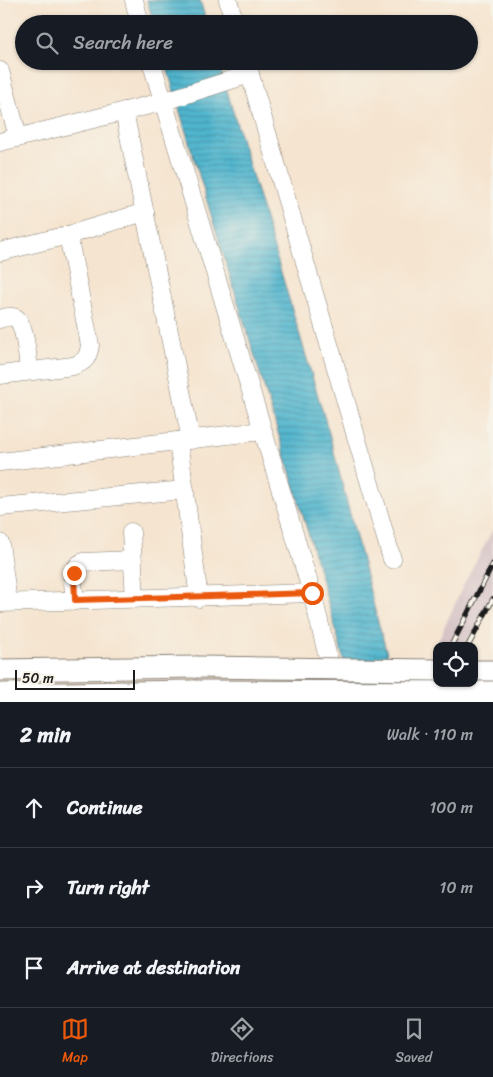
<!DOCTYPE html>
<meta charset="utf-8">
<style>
:root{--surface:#171b24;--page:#242831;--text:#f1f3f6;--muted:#9ea1a6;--line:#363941;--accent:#ea580c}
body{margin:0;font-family:Sriracha,sans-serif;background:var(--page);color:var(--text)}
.controls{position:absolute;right:15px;bottom:15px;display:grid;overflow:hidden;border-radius:10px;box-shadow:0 1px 4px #0004}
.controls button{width:45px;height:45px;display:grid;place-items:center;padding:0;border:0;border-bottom:1px solid var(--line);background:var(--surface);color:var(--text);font:25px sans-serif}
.scale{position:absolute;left:15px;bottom:12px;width:120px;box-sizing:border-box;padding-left:5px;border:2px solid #1c1c1c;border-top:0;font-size:14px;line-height:18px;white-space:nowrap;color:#1c1c1c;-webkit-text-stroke:4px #f7f3e8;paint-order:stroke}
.stop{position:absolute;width:15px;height:15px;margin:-11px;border:4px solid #ea580c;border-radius:50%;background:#fff}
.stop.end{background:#ea580c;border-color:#fff;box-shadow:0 1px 5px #0008}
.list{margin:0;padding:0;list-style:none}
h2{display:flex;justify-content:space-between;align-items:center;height:65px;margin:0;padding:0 20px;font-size:21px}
h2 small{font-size:16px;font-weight:400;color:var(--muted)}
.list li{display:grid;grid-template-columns:32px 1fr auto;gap:15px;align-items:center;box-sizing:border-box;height:80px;padding:0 20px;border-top:1px solid var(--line)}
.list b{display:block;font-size:19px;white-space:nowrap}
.list em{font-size:16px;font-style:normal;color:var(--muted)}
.icon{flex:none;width:28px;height:28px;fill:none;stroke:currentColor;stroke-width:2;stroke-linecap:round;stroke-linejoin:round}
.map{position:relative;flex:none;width:493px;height:702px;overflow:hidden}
.search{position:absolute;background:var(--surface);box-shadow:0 1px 4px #0004;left:15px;right:15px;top:15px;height:55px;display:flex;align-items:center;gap:12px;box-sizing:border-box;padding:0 18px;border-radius:28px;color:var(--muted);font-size:19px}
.sheet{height:305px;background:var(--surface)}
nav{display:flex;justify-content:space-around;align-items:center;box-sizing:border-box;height:70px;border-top:1px solid var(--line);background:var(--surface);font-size:14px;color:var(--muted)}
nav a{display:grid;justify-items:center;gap:2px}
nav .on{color:var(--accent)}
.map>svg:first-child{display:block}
</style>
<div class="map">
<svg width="493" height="702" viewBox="0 0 493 702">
<defs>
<pattern id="water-rules" width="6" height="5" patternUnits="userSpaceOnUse" patternTransform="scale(1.25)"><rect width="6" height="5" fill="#50b5ce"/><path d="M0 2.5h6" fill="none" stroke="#4292a6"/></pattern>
</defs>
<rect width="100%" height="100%" fill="#f7f3e8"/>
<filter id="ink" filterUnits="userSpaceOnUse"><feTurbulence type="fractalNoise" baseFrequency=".02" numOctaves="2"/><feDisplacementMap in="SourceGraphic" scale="10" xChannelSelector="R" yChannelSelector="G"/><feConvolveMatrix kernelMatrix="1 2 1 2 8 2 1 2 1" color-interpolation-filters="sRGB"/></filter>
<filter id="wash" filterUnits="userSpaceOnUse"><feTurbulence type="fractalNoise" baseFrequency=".0096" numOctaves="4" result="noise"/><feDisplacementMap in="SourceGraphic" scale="20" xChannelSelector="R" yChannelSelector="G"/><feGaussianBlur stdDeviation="1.12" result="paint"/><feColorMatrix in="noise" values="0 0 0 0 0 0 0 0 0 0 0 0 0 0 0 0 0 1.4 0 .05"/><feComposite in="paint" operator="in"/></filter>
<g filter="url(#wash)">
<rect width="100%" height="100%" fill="#f5e4cf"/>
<!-- industrial -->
<polygon fill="#d2bec2" points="493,529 493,598 469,646 437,646 437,683 412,698 462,588"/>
<!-- water -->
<g fill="url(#water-rules)" stroke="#366875">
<polygon points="147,0 200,0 207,24 154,24"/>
<path d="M165,61H218L329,433L378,622L401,702H355C299,486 227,275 165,61Z"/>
</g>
</g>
<g filter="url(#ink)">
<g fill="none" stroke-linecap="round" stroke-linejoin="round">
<!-- minor casing -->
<g stroke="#888076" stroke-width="19">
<g id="minor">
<polyline points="134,0 140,24"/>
<polyline points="228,0 235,24"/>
<polyline points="151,61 312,593 339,702"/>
<polyline points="246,61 392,559"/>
<polyline points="0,71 18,137"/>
<polyline points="124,111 191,440"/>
<polyline points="0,142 162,102 250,74"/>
<polyline points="0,252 68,235"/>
<path d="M0,319C5,317 11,316 16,318C25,323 28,361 29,371"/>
<path d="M0,375L73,366C85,362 88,358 90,345L68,235L145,212"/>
<polyline points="178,441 199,598"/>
<polyline points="0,462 262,431"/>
<polyline points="0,507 185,490"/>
<polyline points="131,532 135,599"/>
<polyline points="0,543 8,602"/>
<path d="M75,601C74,588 68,568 83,562L133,560"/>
<polyline points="0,603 312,593"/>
</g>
</g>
<!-- major casing -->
<g stroke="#888076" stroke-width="23">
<g id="major">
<polyline points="0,670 196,667"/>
<polyline points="474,671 493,671"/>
</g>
</g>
<!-- highway casing -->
<g stroke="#888076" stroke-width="27">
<polyline id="highway" points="0,696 194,693"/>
</g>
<!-- minor -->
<use href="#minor" stroke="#fff" stroke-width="18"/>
<!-- major -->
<use href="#major" stroke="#fff" stroke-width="21"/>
<!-- highway -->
<use href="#highway" stroke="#fff" stroke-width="25"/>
<!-- rail casing -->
<g stroke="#1c1c1c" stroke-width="5.5">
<g id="rail">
<polyline points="451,646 493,564"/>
<polyline points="468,646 493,599"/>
<polyline points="420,702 437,672"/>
<polyline points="438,702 448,683"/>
</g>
</g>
<!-- rail -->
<use href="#rail" stroke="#f7f3e8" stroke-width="4" stroke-dasharray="11" stroke-linecap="butt"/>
<!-- major-bridge casing -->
<g stroke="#888076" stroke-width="23" stroke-linecap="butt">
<polyline id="major-bridge" points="196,667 437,670"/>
</g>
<!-- highway-bridge casing -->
<g stroke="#888076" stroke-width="27" stroke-linecap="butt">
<polyline id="highway-bridge" points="194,693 493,694"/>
</g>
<!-- major-bridge -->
<use href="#major-bridge" stroke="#fff" stroke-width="21"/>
<!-- highway-bridge -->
<use href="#highway-bridge" stroke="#fff" stroke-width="25"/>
</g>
</g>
<g fill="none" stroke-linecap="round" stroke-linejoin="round" filter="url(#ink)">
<!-- route -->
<polyline stroke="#ea580c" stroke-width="6" points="74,573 75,600 312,593"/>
</g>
</svg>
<div class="controls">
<button><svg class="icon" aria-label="locate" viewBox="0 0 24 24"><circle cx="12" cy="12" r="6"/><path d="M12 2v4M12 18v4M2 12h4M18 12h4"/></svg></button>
</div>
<div class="scale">50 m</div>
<div class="stop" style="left:312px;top:593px"></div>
<div class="stop end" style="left:74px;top:573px"></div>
<div class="search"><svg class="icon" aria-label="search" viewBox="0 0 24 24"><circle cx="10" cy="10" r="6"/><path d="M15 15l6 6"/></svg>Search here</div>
</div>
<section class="sheet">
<h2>2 min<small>Walk · 110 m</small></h2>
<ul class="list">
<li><svg class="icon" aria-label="ahead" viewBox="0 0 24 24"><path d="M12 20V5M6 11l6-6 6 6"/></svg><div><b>Continue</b></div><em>100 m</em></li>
<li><svg class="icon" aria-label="right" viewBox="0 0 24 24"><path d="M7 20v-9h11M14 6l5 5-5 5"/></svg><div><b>Turn right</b></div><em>10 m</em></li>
<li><svg class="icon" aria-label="arrive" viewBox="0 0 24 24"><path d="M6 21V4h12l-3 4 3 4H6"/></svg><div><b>Arrive at destination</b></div></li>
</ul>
</section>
<nav>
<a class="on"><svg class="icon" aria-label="map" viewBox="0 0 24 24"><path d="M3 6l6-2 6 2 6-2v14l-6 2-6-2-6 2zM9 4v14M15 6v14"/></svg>Map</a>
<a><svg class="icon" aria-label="directions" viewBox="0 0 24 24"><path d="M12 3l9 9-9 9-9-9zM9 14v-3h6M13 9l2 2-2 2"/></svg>Directions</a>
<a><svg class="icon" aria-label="saved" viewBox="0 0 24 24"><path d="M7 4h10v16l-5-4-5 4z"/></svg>Saved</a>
</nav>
